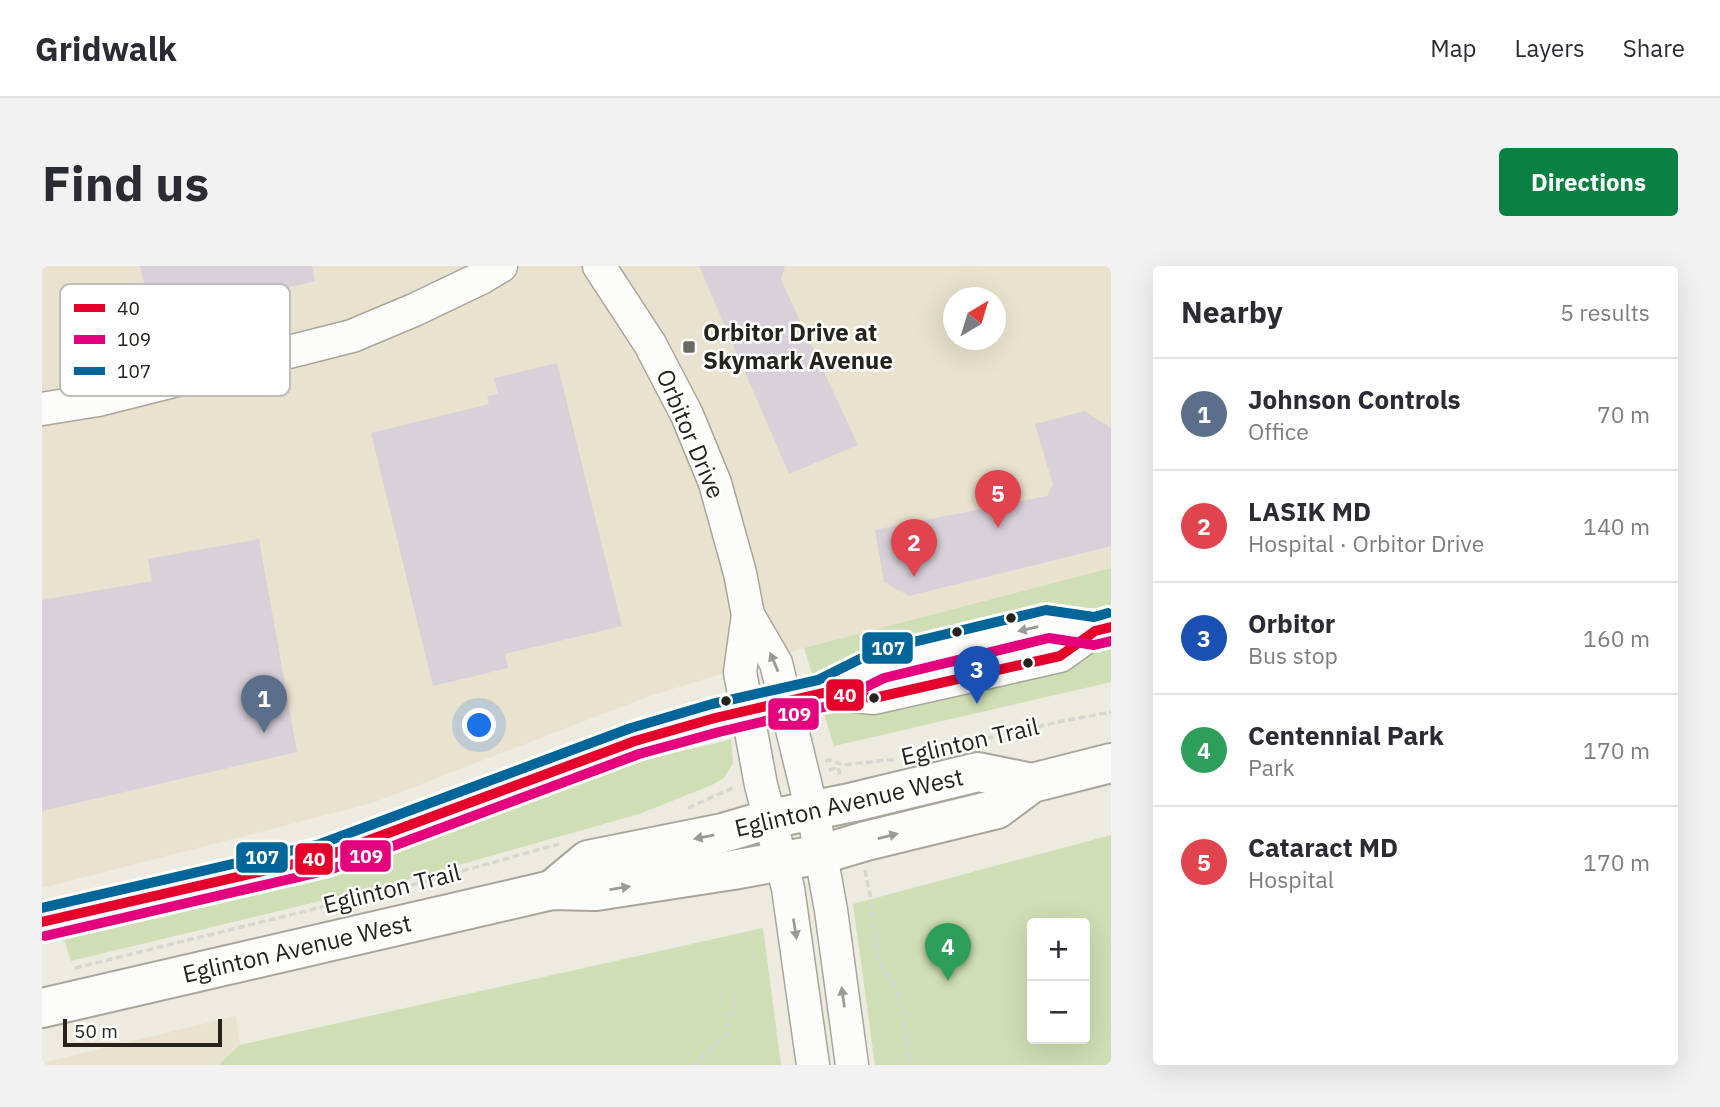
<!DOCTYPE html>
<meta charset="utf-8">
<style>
:root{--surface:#fff;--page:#f2f2f3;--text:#2b2b33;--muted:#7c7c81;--line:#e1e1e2;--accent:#0b8043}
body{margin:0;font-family:"IBM Plex Sans",sans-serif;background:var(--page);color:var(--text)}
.controls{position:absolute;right:21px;bottom:21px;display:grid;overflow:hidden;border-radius:7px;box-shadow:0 7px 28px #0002}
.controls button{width:63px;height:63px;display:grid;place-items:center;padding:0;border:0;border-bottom:2px solid var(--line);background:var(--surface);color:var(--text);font:35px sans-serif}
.compass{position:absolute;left:901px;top:21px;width:63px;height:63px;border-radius:50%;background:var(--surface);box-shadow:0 7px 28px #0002;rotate:38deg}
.scale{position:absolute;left:21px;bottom:18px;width:159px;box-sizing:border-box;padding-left:7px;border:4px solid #26231c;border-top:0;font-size:19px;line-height:24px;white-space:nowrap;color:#26231c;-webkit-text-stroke:5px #fff;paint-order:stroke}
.you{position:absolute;left:438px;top:460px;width:24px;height:24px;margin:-18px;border:5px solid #fff;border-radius:50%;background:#1a73e8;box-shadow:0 0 0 10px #1a73e833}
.badge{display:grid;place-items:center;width:46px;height:46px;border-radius:50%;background:var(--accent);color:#fff;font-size:23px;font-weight:700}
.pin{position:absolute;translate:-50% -58px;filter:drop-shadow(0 2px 4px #0008)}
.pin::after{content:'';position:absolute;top:37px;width:24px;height:21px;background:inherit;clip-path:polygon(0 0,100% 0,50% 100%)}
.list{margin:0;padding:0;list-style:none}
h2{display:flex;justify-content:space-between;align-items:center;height:91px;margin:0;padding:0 28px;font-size:30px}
h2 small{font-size:23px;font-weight:400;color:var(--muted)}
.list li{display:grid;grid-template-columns:46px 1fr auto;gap:21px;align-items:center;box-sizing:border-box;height:112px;padding:0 28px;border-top:2px solid var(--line)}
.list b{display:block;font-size:26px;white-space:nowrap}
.list p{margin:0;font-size:23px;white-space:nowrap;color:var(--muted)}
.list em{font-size:23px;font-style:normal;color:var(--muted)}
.map{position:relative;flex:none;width:1069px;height:799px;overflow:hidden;border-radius:7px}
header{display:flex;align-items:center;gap:42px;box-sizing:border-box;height:98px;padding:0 35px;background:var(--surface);border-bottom:2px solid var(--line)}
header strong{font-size:33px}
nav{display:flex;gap:38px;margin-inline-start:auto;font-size:24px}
.intro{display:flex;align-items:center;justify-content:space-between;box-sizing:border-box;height:168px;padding:0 42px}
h1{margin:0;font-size:49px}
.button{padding:18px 32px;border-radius:7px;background:var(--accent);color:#fff;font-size:24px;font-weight:700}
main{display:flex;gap:42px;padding:0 42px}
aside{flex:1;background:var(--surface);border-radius:7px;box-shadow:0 7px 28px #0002}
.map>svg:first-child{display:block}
</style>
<header>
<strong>Gridwalk</strong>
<nav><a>Map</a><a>Layers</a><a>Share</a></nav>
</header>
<div class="intro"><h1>Find us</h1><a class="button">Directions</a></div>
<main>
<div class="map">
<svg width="1069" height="799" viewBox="0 0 1069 799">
<rect width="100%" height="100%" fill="#edeadf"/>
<!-- built -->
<g fill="#e8e2ce" fill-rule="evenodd">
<path d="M0,0H1069V302L762,382L605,431L330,537L0,622ZM912,32H954V74H912Z"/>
<polygon points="194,750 198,779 176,799 0,799 0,797"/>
</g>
<!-- green -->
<g fill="#cfdeb4" fill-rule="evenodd">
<polygon points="1069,302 1069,416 792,480 762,382"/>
<path d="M689,473L691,497L682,512L670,519L597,548L353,617L29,695L21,670C123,647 226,626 326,594C417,566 504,522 596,496C627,487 659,482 689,473Z"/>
<path d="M1069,569V799H833L811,638ZM1043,657V773H990V657Z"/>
<polygon points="721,662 739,799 176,799 198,779"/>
</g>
<!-- building -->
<g fill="#d9d1da">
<polygon points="98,0 270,0 273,15 111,54"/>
<polygon points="657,0 743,0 739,14 816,179 747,208"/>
<polygon points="515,97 580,360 463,388 466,402 391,420 329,167 447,138 445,130 456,128 452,112"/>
<polygon points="1043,145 1069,162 1069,280 867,330 842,316 833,264 1005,230 1011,219 993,158"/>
<polygon points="217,273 255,486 0,545 0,334 110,315 106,293"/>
</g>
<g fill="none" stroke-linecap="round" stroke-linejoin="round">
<!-- minor-tunnel -->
<polyline stroke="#c5c2b8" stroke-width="32" stroke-dasharray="32 16" stroke-linecap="butt" points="678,451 781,427"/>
<!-- minor casing -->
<g stroke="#a8a59c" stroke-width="35">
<g id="minor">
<polyline points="557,0 608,78 645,149 673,217 698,307 706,349 698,406 719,519 746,622 771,799"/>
<polyline points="0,143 56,134 310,70 372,44 439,12 459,0"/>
<polyline points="706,349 734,397 774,562 789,644 810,799"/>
<polyline points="781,427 837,399 1006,358 1053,365 1069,361"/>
<polyline points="781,427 832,432 1018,390 1053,365"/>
<polyline points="0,656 282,591 593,475 673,452"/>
</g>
</g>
<!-- major casing -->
<g stroke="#a8a59c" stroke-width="42">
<g id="major">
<polyline points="510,624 546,594 681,567 728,553 812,536 936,506 990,517"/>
<polyline points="0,742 510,624 554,625 691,604 780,588 824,575 955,543 990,517 1069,497"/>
</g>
</g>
<!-- path -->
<g stroke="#d6d6d2" stroke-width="3.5" stroke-dasharray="7 3.5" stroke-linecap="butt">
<polyline points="934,475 1016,456 1069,446"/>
<polyline points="783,495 787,494 801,499 855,493"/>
<polyline points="787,504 796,501 798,509"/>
<polyline points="646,542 693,521"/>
<polyline points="823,604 829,634 834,680 839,698 854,723 856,729 869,799"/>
<polyline points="33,702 377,617 517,578"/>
<polyline points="650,799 684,770 693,729"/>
</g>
<!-- minor -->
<use href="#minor" stroke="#fcfcfa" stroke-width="32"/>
<!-- major -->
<use href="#major" stroke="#fcfcfa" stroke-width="38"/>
<!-- bus-1 casing -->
<g stroke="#fff" stroke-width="16">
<polyline id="bus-1" points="0,656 282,591 593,475 673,452 781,427 832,432 1018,390 1053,365 1069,361"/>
</g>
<!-- bus-2 casing -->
<g stroke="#fff" stroke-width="16">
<polyline id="bus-2" points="3,670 287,604 597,488 677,466 786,440 842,412 1007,372 1052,379 1069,375"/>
</g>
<!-- bus-3 casing -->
<g stroke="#fff" stroke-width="16">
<polyline id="bus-3" points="0,642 278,578 589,462 670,438 776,414 834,385 1004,344 1052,351 1066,347"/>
</g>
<!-- bus-1 -->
<use href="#bus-1" stroke="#e4002b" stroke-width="10"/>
<!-- bus-2 -->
<use href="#bus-2" stroke="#e5007d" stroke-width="10"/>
<!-- bus-3 -->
<use href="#bus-3" stroke="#069" stroke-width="10"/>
</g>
<!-- one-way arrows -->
<defs><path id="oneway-solid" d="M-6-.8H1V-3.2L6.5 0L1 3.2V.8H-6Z" transform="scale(1.75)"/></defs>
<g fill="#9c9a96">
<use href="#oneway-solid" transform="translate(986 363) rotate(167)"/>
<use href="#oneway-solid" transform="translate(732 396) rotate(-113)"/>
<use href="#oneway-solid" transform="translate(846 570) rotate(-14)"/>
<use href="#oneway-solid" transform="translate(662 571) rotate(169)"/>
<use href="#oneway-solid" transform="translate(578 622) rotate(-9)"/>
<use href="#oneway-solid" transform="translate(753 663) rotate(81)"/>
<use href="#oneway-solid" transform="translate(801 731) rotate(-98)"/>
</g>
<!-- markers -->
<rect fill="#6c6960" stroke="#fff" stroke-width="2.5" x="640" y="74" width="14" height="14" rx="3.5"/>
<g fill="#26231c" stroke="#fff" stroke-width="2.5">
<circle cx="969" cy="352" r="6"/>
<circle cx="915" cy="366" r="6"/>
<circle cx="986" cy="397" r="6"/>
<circle cx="832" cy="432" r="6"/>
<circle cx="684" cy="435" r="6"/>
</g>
<g text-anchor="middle" stroke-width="5" stroke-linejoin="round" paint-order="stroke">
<!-- poi labels -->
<g font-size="24" font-weight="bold" fill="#26231c" stroke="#fff" text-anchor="start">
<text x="661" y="75">Orbitor Drive at<tspan x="661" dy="28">Skymark Avenue</tspan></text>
</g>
<!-- street labels -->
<g font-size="24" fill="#26231c" stroke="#fff">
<text transform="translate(648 168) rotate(67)" y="8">Orbitor Drive</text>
<text transform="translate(928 476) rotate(-13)" y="8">Eglinton Trail</text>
<text transform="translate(807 537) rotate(-13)" y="8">Eglinton Avenue West</text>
<text transform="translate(350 623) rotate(-14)" y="8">Eglinton Trail</text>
<text transform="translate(255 683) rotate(-13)" y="8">Eglinton Avenue West</text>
</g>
</g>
<!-- legend -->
<rect x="18" y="18" width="230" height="112" rx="10" fill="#fff" stroke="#bebdbb" stroke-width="2"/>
<rect x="32" y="38" width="31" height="8" fill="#e4002b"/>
<rect x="32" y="69" width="31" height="9" fill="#e5007d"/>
<rect x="32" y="101" width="31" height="8" fill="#069"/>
<g font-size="19" fill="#26231c">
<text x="75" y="49">40</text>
<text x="75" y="80">109</text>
<text x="75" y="112">107</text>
</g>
<g stroke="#fff" stroke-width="2.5">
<rect x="819" y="365" width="53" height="34" rx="7" fill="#069"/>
<rect x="783" y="412" width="40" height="34" rx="7" fill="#e4002b"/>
<rect x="725" y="431" width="53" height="34" rx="7" fill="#e5007d"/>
<rect x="297" y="573" width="53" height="34" rx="7" fill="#e5007d"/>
<rect x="193" y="575" width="54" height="33" rx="7" fill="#069"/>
<rect x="252" y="576" width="40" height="34" rx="7" fill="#e4002b"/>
</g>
<g font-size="19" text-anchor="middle" font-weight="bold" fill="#fff">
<text x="846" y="389">107</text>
<text x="803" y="436">40</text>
<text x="752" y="455">109</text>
<text x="324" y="597">109</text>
<text x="220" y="598">107</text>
<text x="272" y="600">40</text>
</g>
</svg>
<div class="controls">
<button>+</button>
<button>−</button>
</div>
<svg class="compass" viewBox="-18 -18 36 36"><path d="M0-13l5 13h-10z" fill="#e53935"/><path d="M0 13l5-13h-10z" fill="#7c7c81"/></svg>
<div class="scale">50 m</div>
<div class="you"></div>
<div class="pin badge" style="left:222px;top:467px;background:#5c6f8a">1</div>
<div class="pin badge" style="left:872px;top:311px;background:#e0444e">2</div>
<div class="pin badge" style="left:935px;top:438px;background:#1a4fb4">3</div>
<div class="pin badge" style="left:906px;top:715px;background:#2e9e5b">4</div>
<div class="pin badge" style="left:956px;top:262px;background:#e0444e">5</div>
</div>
<aside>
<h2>Nearby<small>5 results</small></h2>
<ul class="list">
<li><span class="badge" style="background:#5c6f8a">1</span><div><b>Johnson Controls</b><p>Office</p></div><em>70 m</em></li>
<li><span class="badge" style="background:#e0444e">2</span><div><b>LASIK MD</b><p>Hospital · Orbitor Drive</p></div><em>140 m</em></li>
<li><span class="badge" style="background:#1a4fb4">3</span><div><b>Orbitor</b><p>Bus stop</p></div><em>160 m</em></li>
<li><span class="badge" style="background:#2e9e5b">4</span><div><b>Centennial Park</b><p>Park</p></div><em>170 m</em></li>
<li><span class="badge" style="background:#e0444e">5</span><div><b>Cataract MD</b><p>Hospital</p></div><em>170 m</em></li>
</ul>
</aside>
</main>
